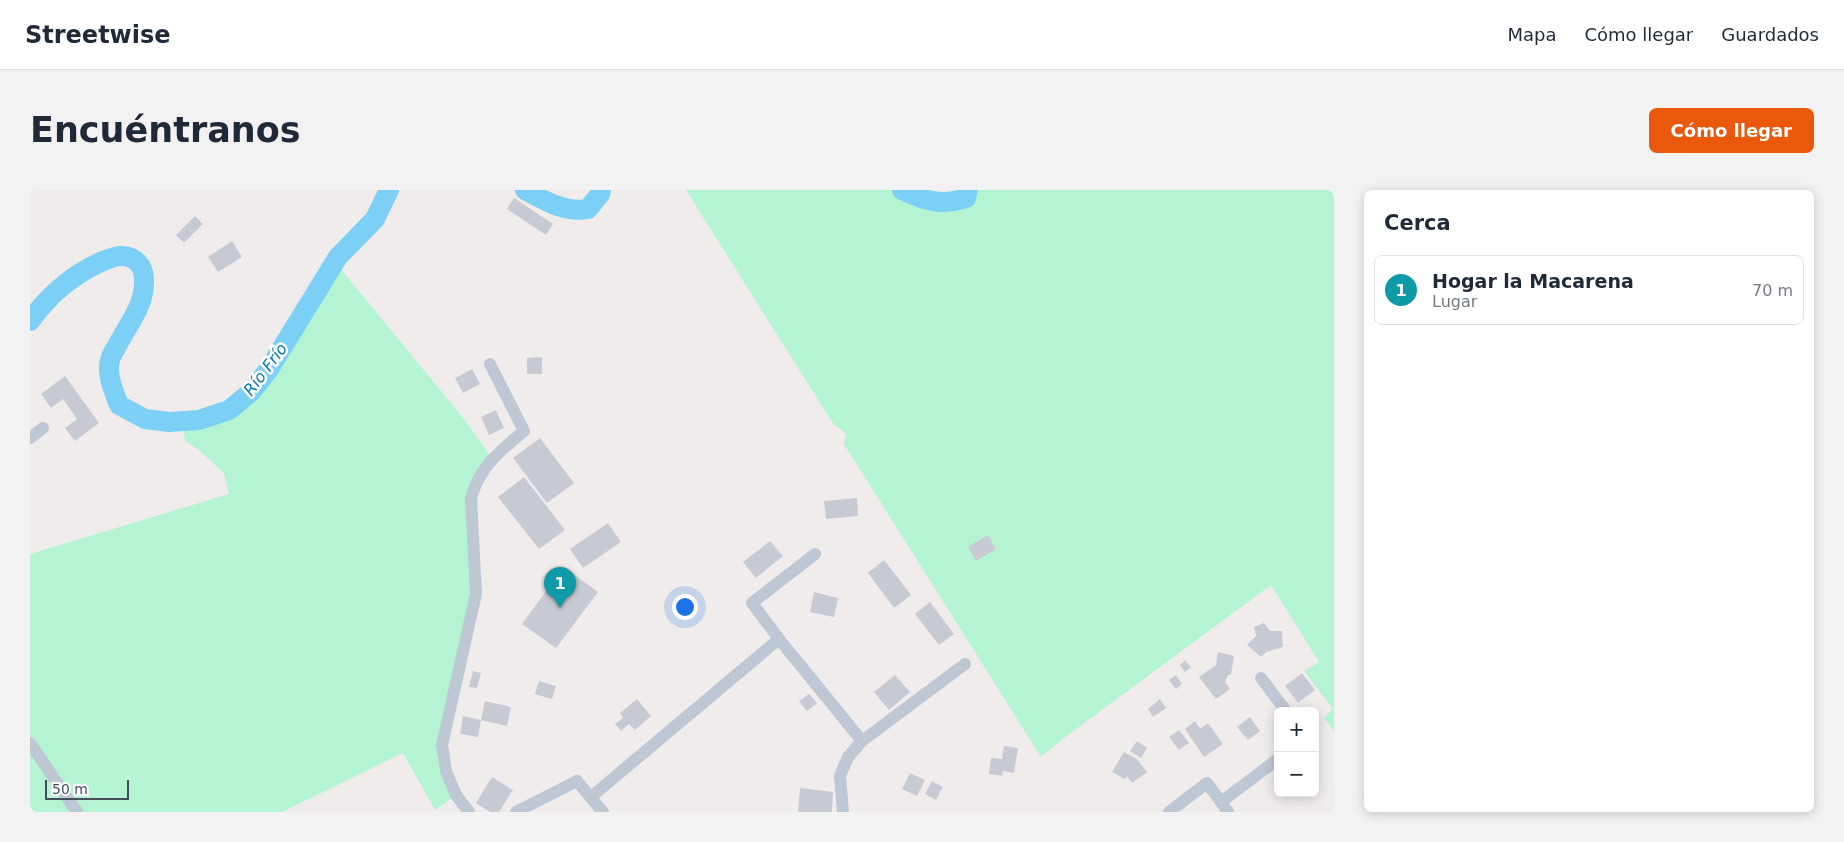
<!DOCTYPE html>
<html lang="es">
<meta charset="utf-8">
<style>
:root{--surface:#fff;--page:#f2f2f3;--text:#1f2937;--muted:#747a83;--line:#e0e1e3;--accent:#ea580c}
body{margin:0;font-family:"DejaVu Sans",sans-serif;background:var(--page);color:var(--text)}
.controls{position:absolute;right:15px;bottom:15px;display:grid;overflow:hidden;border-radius:8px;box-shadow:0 2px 12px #0003}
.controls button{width:45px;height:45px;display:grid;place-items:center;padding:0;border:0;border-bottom:1px solid var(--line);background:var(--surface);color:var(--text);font:25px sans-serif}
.scale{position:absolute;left:15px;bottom:12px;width:84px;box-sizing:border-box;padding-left:5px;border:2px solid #434d5c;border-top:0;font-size:14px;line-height:18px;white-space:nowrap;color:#434d5c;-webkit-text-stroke:4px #fff;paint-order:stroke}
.you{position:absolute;left:654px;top:416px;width:18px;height:18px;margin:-12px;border:4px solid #fff;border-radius:50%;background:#1a73e8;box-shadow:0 0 0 8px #1a73e833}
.badge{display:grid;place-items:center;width:32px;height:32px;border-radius:50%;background:var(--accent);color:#fff;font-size:16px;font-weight:700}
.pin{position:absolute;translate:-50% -41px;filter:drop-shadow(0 1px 2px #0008)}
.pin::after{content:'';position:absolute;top:26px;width:18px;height:15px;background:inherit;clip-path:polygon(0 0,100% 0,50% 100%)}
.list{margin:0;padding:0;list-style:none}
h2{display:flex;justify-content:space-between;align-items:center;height:65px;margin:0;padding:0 20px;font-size:21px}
h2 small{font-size:16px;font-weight:400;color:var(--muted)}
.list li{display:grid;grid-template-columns:32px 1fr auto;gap:15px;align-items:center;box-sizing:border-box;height:70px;margin:0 10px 10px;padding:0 10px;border:1px solid var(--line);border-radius:8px}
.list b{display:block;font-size:19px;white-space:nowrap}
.list p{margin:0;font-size:16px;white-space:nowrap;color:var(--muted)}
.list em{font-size:16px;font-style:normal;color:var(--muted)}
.map{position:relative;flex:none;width:1304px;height:622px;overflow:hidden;border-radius:8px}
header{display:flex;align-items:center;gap:30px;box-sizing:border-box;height:70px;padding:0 25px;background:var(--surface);border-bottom:1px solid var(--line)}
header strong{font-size:24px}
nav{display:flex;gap:28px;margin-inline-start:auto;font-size:18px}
.intro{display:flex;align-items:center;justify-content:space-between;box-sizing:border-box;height:120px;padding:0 30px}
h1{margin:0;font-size:35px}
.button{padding:12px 22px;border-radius:8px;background:var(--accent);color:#fff;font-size:18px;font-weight:700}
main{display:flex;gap:30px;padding:0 30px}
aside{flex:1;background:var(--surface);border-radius:8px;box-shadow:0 2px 12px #0003}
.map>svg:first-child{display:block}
</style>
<header>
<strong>Streetwise</strong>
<nav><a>Mapa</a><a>Cómo llegar</a><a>Guardados</a></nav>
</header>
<div class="intro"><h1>Encuéntranos</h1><a class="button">Cómo llegar</a></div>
<main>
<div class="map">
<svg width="1304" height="622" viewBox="0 0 1304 622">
<rect width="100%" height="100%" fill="#f0ecec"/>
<!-- green -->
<g fill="#b4f4d3">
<path d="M656,0H872C895,11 911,16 936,8L938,0H1304V541L1294,528L1303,519L1274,481L1289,472L1241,395L1034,548L1011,567L814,254L816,245L811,239L804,235Z"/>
<polygon points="305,72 434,229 462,268 445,294 446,404 412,555 426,605 405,620 373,563 252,622 0,622 0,364 199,304 194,283 170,261 155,251 152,231 169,230 199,220 221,202 239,179"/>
</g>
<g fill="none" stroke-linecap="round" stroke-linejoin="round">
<!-- river -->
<g stroke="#7cd0f6" stroke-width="20">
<path d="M495,0C515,11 535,23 558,19L570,4L571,0"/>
<path d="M872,0C895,11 911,16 936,8L938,0"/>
<path d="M0,131C19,105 43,84 73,71C85,66 98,62 108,73C112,77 114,84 114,90C115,116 98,134 87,156C85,160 81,165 80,170C76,184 84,202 89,215L115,229L139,232L169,230L199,220L221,202L239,179L308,67L345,29L359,0"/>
</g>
</g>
<!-- building -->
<g fill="#c8cad3">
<polygon points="484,8 523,34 516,45 477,19"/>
<polygon points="165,26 173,34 154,53 146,45"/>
<polygon points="202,51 212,67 188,82 178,67"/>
<polygon points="512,167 512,184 497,184 497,168"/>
<polygon points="442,179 450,194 433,203 425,188"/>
<polygon points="35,186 69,233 45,251 35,238 47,229 33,209 21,218 11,204"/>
<polygon points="466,220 474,238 459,245 451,227"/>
<polygon points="510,248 544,293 517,313 483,268"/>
<polygon points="494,287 535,340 509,359 468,307"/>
<polygon points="827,308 828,326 796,329 794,311"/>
<polygon points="578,333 591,352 553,378 540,359"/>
<polygon points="958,345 966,359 946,371 938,357"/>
<polygon points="740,351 753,366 726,388 713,372"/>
<polygon points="854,370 881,405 864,418 838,383"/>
<polygon points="534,377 568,402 526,458 492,434"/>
<polygon points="784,402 808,408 804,427 780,422"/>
<polygon points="900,412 924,444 909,455 885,424"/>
<polygon points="1234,433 1240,441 1252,441 1253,457 1236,462 1231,467 1217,455 1226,446 1224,437"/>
<polygon points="1188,462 1204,466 1201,485 1198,485 1195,492 1200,499 1186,509 1169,487 1186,475"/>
<polygon points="1155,470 1161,477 1155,482 1150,475"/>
<polygon points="443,481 451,483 447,498 439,497"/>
<polygon points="1272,483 1285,500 1268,513 1255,496"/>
<polygon points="865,485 880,502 859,520 844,502"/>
<polygon points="1146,485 1152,494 1146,499 1139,490"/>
<polygon points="509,491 526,496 522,509 505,504"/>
<polygon points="779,504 787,513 777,521 769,511"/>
<polygon points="607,509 621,526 605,540 599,534 591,541 585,534 593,528 590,523"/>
<polygon points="1130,509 1136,518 1123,527 1118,519"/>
<polygon points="455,511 481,517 477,536 451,530"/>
<polygon points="433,526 451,530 448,547 430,544"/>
<polygon points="1220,527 1230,541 1218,550 1207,537"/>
<polygon points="1165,531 1170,539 1178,533 1193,554 1174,567 1155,539"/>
<polygon points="1149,540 1159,553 1149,560 1139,547"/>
<polygon points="1107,551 1117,558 1111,568 1100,561"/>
<polygon points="974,556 988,558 984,583 973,581 972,586 959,584 961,568 972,569"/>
<polygon points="1094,562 1107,569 1117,582 1102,593 1097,586 1095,589 1082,582"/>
<polygon points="880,583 895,590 887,606 872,599"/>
<polygon points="462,587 483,600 469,622 460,622 446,613"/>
<polygon points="902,591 913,597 906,610 895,604"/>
<polygon points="770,598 803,602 802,622 768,622"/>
</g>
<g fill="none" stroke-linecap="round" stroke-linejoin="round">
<!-- minor -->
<g stroke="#bec7d4" stroke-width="12">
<polyline points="0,248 13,238"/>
<polyline points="785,364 722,413 749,449 832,551"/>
<polyline points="1231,488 1256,521"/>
<polyline points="0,553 47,622"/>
<polyline points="561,607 749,449"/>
<path d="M439,622L426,605L416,581L412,555L446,404L441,308C450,276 470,261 494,241L460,174"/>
<polyline points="486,622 547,591 573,622"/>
<polyline points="813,622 810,586 818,567 832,551 935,474"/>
<polyline points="1139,622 1177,593 1191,612"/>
<polyline points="1198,622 1191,612 1248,569"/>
</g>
</g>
<g text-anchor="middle" stroke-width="5" stroke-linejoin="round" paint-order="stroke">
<!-- water labels -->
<g font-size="16" font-style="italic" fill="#007ab2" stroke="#fff">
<text transform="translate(235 179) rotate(-53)" y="6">Río Frío</text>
</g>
</g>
</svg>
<div class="controls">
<button>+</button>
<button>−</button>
</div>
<div class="scale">50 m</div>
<div class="you"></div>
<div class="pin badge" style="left:530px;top:418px;background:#0f9aa8">1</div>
</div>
<aside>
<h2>Cerca<small></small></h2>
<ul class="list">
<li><span class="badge" style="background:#0f9aa8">1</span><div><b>Hogar la Macarena</b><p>Lugar</p></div><em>70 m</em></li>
</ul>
</aside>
</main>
